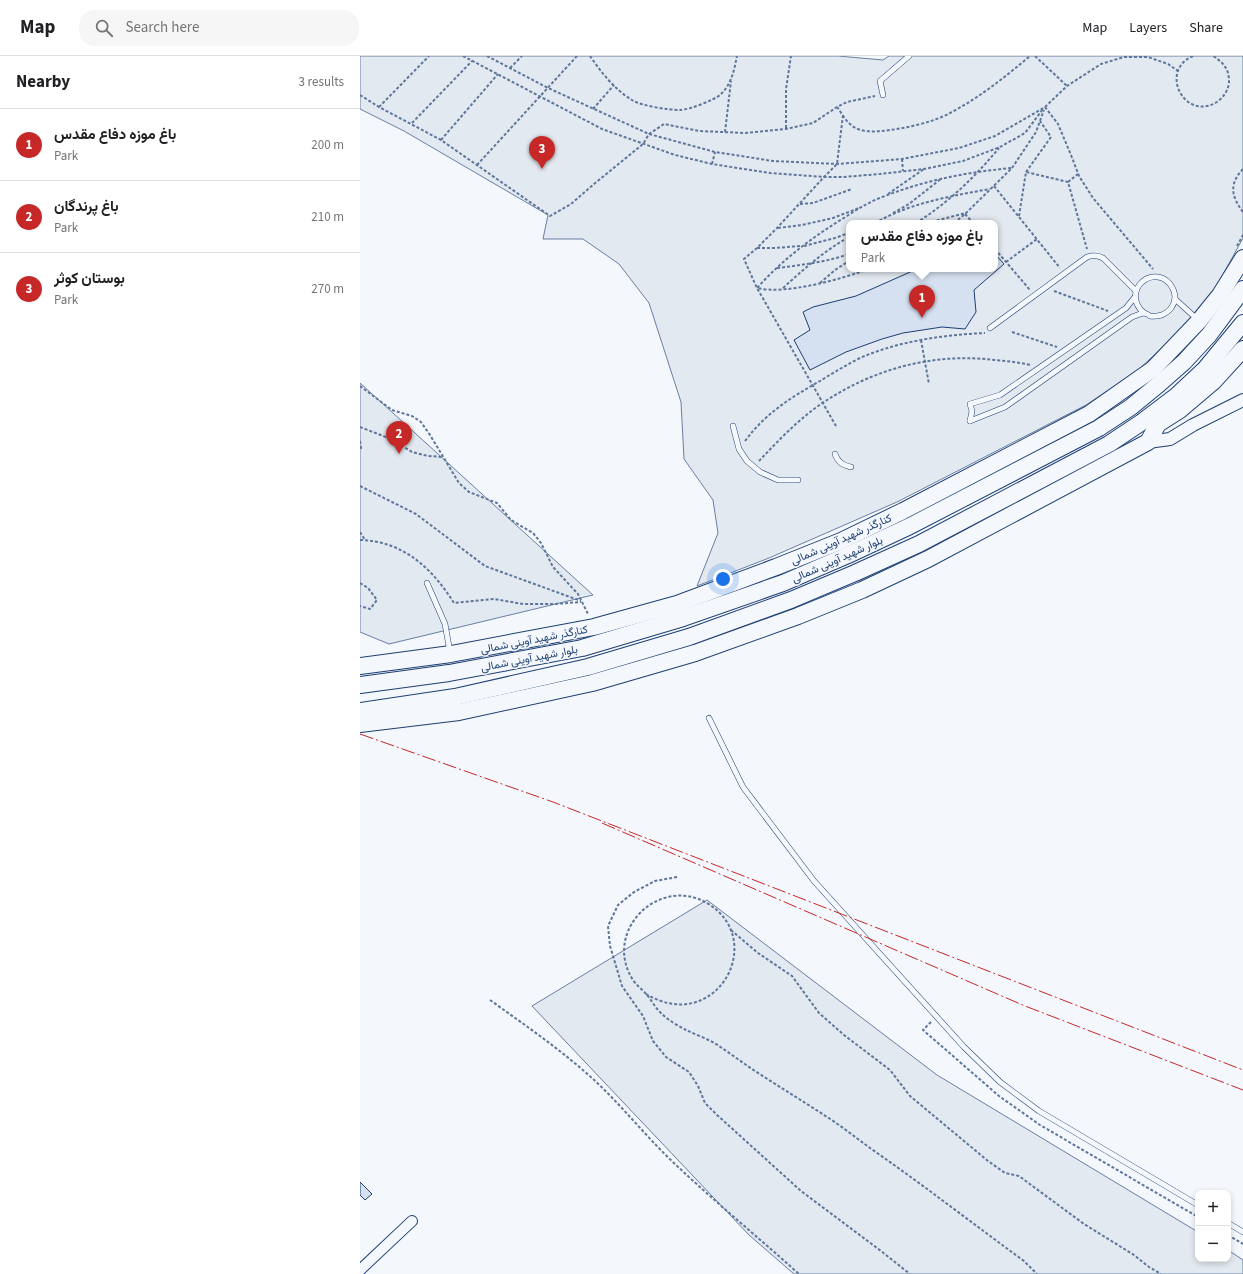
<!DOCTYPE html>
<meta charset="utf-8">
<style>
:root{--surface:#fff;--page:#f6f6f6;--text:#202124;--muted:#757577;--line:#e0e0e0;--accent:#c62828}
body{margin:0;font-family:"Source Sans 3",Vazirmatn,sans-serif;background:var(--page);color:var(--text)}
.controls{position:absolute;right:12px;bottom:12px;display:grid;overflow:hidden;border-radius:8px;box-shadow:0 2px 6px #0003}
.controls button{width:36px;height:36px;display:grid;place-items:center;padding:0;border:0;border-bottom:1px solid var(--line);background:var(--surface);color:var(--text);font:20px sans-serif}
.you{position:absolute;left:363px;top:523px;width:14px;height:14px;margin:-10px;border:3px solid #fff;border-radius:50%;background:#1a73e8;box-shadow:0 0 0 6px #1a73e833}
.badge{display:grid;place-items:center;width:26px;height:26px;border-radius:50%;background:var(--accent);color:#fff;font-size:13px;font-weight:700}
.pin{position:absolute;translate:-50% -33px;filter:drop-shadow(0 1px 2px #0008)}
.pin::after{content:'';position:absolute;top:21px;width:14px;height:12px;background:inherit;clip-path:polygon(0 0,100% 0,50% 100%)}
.popup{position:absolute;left:486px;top:164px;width:152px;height:52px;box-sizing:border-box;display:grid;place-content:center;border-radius:8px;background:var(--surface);filter:drop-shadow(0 1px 3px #0005);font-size:13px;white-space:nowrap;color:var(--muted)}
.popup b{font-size:15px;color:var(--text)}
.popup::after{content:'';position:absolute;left:50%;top:100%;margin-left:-8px;border:8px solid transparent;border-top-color:var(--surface)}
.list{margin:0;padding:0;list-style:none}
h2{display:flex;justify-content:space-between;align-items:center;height:52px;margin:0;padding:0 16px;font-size:17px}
h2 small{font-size:13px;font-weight:400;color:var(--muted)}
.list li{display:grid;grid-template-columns:26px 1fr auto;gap:12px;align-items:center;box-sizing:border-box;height:72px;padding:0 16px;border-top:1px solid var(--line)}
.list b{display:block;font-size:15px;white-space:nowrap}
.list p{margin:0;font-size:13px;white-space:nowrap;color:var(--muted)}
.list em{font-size:13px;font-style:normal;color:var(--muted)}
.icon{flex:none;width:22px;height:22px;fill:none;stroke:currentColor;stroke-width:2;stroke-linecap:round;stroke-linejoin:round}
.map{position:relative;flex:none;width:883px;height:1218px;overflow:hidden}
header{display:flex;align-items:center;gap:24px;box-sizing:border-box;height:56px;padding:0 20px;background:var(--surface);border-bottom:1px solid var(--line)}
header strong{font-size:19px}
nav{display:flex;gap:22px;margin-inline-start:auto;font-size:14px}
.search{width:280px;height:36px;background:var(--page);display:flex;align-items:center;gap:10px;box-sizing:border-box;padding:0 14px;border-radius:16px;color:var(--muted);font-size:15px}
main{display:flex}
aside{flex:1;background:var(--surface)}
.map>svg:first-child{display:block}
</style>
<header>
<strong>Map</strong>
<div class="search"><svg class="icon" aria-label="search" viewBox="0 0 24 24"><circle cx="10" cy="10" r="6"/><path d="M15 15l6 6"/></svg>Search here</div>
<nav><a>Map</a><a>Layers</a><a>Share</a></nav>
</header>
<main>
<aside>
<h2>Nearby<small>3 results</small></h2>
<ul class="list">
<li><span class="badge">1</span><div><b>باغ موزه دفاع مقدس</b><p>Park</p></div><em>200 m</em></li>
<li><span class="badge">2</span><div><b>باغ پرندگان</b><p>Park</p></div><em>210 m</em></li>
<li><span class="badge">3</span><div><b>بوستان کوثر</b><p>Park</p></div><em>270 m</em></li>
</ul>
</aside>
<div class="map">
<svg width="883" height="1218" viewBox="0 0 883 1218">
<rect width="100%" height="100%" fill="#f4f7fb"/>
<!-- green -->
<g fill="#e3e9f0" stroke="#687fa3" fill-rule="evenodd">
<path d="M0,0H478L523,4L529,0H883V182L855,233L818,277L777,315L726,349L537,446L409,502L337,530L358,477L353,444L324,403L321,346L289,247L259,208L223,183H183L188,159L44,75L0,53ZM489,167H635V213H489Z"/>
<polygon points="0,327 233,539 29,588 0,576"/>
<polygon points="347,844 577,1019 838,1176 838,1203 868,1203 868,1194 883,1204 883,1218 434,1218 389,1179 172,950"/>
</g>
<!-- building -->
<g fill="#d5e0f0" stroke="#1d3f73">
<polygon points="635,198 644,208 614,234 616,256 605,273 582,271 543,277 522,283 486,296 450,314 434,284 450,274 443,256 453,251 496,240 557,213 635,213"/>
<polygon points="0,1126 12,1138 5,1144 0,1139"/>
</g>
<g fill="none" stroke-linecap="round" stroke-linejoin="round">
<!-- service casing -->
<g stroke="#1d3f73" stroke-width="6">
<g id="service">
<polyline points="523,39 520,25 549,0"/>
<polyline points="815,243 837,263"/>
<path d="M630,272L727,201C733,199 737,199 743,202L776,235"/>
<path d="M610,365L645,351L772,261C776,260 781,257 784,257C785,257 789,259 790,260C794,261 798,260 802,259C809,256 814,250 815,242C815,237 813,232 810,228C792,207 760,236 784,257"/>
<polyline points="610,365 612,355 610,348 640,339 766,252 775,241"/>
<polyline points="373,370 379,393 387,405 400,416 418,424 438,424"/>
<path d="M475,398C478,406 482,409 491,411"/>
<polyline points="67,527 85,568 90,596"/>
<polyline points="349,662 383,731 454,825 604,991 640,1026 679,1055 838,1149"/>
<polyline points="868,1167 883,1176"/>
</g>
</g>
<!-- minor casing -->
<g stroke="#1d3f73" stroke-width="12">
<polyline id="minor" points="0,1214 52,1165"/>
</g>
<!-- tertiary casing -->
<g stroke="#1d3f73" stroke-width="14">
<polyline id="tertiary" points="788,386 810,383 833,369 883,344"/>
</g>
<!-- primary casing -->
<g stroke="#1d3f73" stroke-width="18">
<g id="primary">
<polyline points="0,610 91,598 234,571 317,548 416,511 481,485 543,455 729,358 793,313 839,265 860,239 883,202"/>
<polyline points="0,629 89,617 222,592 323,562 423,527 488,499 550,470 739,372 771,351 799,328 824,306 849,279 883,233"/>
<polyline points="0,655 95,641 228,611 329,581 431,544 495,517 559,488 749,388 782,366 815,341 845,313 883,267"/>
<polyline points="0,668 99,656 232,627 335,597 438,560 502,534 568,503 788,386 798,368 820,354 853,326 883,293"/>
</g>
</g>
<!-- path -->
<g stroke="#5e769c" stroke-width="2" stroke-dasharray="3 2" stroke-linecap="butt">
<polyline points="103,0 242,73 315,99 352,108 410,117 464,121 483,121 520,118 564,113 603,105 640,91 665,77 683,53"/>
<polyline points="127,0 188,32 289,78 355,96 413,105 477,108 542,103 599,92 635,80 685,51 707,30 741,8 764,1 788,1 808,8 818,15"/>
<path d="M230,0C241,16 255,34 272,44C281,50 309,54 320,54C329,54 354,44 360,39C372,28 374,14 377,0"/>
<polyline points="675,0 707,30"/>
<path d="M833,0C798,15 825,66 857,46C864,41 869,33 869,25C869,13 863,6 853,0"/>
<polyline points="150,12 162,0"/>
<polyline points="0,39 19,51 81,84 190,160 211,148 234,128 283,88 289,78 304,68 339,75 385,77 426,73 453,67 477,51 487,46 515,40"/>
<polyline points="19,51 69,0"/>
<path d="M477,51C481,56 485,64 490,68C498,76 511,76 522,75C542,73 572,67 590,57C619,42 645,21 670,0"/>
<polyline points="685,51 698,68 711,99 719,120 733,142 793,213"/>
<polyline points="233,53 254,29"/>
<polyline points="52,67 112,5"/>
<polyline points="426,72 426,33 431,0"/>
<polyline points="365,76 371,25"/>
<polyline points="81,84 138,18"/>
<polyline points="542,103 543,115"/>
<polyline points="352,108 355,96"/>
<polyline points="117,109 217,0"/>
<path d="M883,113C869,128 871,140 883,156"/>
<polyline points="666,116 691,81 680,65"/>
<polyline points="708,126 718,118"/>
<polyline points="634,130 700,212"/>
<polyline points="528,138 564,113"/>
<polyline points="440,148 453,147 492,133"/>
<polyline points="533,157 549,148 582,122"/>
<polyline points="605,158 613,167"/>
<polyline points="659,160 666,116 708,126 727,193"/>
<path d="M515,167C550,147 591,140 630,133"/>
<path d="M556,167C588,147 615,121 639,92"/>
<polyline points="567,167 606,157"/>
<polyline points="594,167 605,158 652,112 676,76 684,54"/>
<polyline points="418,172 442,169 473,162 499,152"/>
<polyline points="444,190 475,182 489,177"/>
<polyline points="877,190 883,179"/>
<polyline points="397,192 414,192 440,190"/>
<polyline points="635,193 670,234"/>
<polyline points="646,206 677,183"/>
<path d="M417,212C442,209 466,206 489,198"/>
<path d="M509,213C481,223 426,239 397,232C423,203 454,180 487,160C499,152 511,145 525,140C566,124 608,116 652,112"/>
<polyline points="460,227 475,214 489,205"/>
<path d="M423,232C444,213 464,195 489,181"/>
<polyline points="694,235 748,255"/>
<polyline points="652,276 697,291"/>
<polyline points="561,284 569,328"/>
<polyline points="0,330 32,354 52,360 61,366 70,379 99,427 109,436 137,447 151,464 173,477 181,487 193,511 218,538 228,558"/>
<polyline points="476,370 397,232 384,203 397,192 417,172 464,121 477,108 483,59"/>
<polyline points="0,371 31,383 52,396 68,400 83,401"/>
<polyline points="0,385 1,392 0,394"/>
<path d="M385,385C406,357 430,342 460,325C473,317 486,309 500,302C539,285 583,279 625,277"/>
<path d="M399,405C416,387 434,368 454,353C506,315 570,296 634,304C646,305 658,306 670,309"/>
<polyline points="0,430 56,458 125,510 221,545"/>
<polyline points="0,476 5,484"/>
<path d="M0,484C43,485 72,512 94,547L134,543L163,548H195L221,546"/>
<polyline points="0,527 8,532 17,544 10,553 0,550"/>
<polyline points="317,821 295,825 274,836 258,849 248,870 250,890 262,930 283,960 293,985 306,1001 329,1016 338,1030 345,1047 356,1058 441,1135 521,1195 550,1218"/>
<polyline points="371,874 398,897 432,920 459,957 484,979 530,1014 550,1040 628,1105 645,1117 659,1120 724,1168 774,1199 789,1211 801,1218"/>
<path d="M286,938C356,980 409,884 347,847C298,819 242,876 273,924C277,930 283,934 287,939C292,945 296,953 302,958C308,964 318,970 326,974C336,979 349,983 359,990C371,998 383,1007 395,1015C418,1030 441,1044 464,1059C480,1069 495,1081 510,1092C562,1128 612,1167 664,1205L677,1218"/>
<path d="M130,944C162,967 194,989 224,1015C257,1043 283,1078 315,1108C355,1146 398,1181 439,1218"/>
<polyline points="571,966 563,974 639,1040 680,1069 838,1161"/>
<polyline points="868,1179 883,1188"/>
</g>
<!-- service -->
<use href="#service" stroke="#f4f7fb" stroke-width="5"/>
<!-- minor -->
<use href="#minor" stroke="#f4f7fb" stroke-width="10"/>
<!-- tertiary -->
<use href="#tertiary" stroke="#f4f7fb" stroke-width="12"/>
<!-- primary -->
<use href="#primary" stroke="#f4f7fb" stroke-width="16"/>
<!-- power -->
<g stroke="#c62828" stroke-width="1" stroke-dasharray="14 3 2 3" stroke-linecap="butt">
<polyline points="0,678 193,746 883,1014"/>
<polyline points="242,767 665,950 883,1034"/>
</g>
</g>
<g text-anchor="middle" stroke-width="3" stroke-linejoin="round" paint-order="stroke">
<!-- street labels -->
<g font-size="11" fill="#1d3f73" stroke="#f4f7fb">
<text transform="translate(481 483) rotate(-24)" y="4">کنارگذر شهید آوینی شمالی</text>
<text transform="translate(477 503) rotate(-24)" y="4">بلوار شهید آوینی شمالی</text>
<text transform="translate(174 583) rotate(-11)" y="4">کنارگذر شهید آوینی شمالی</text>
<text transform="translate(169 602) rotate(-11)" y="4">بلوار شهید آوینی شمالی</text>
</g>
</g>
</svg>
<div class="controls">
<button>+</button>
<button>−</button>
</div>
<div class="you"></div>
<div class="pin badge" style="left:562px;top:262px">1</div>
<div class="popup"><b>باغ موزه دفاع مقدس</b>Park</div>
<div class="pin badge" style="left:39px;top:398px">2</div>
<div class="pin badge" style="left:182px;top:113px">3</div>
</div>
</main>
